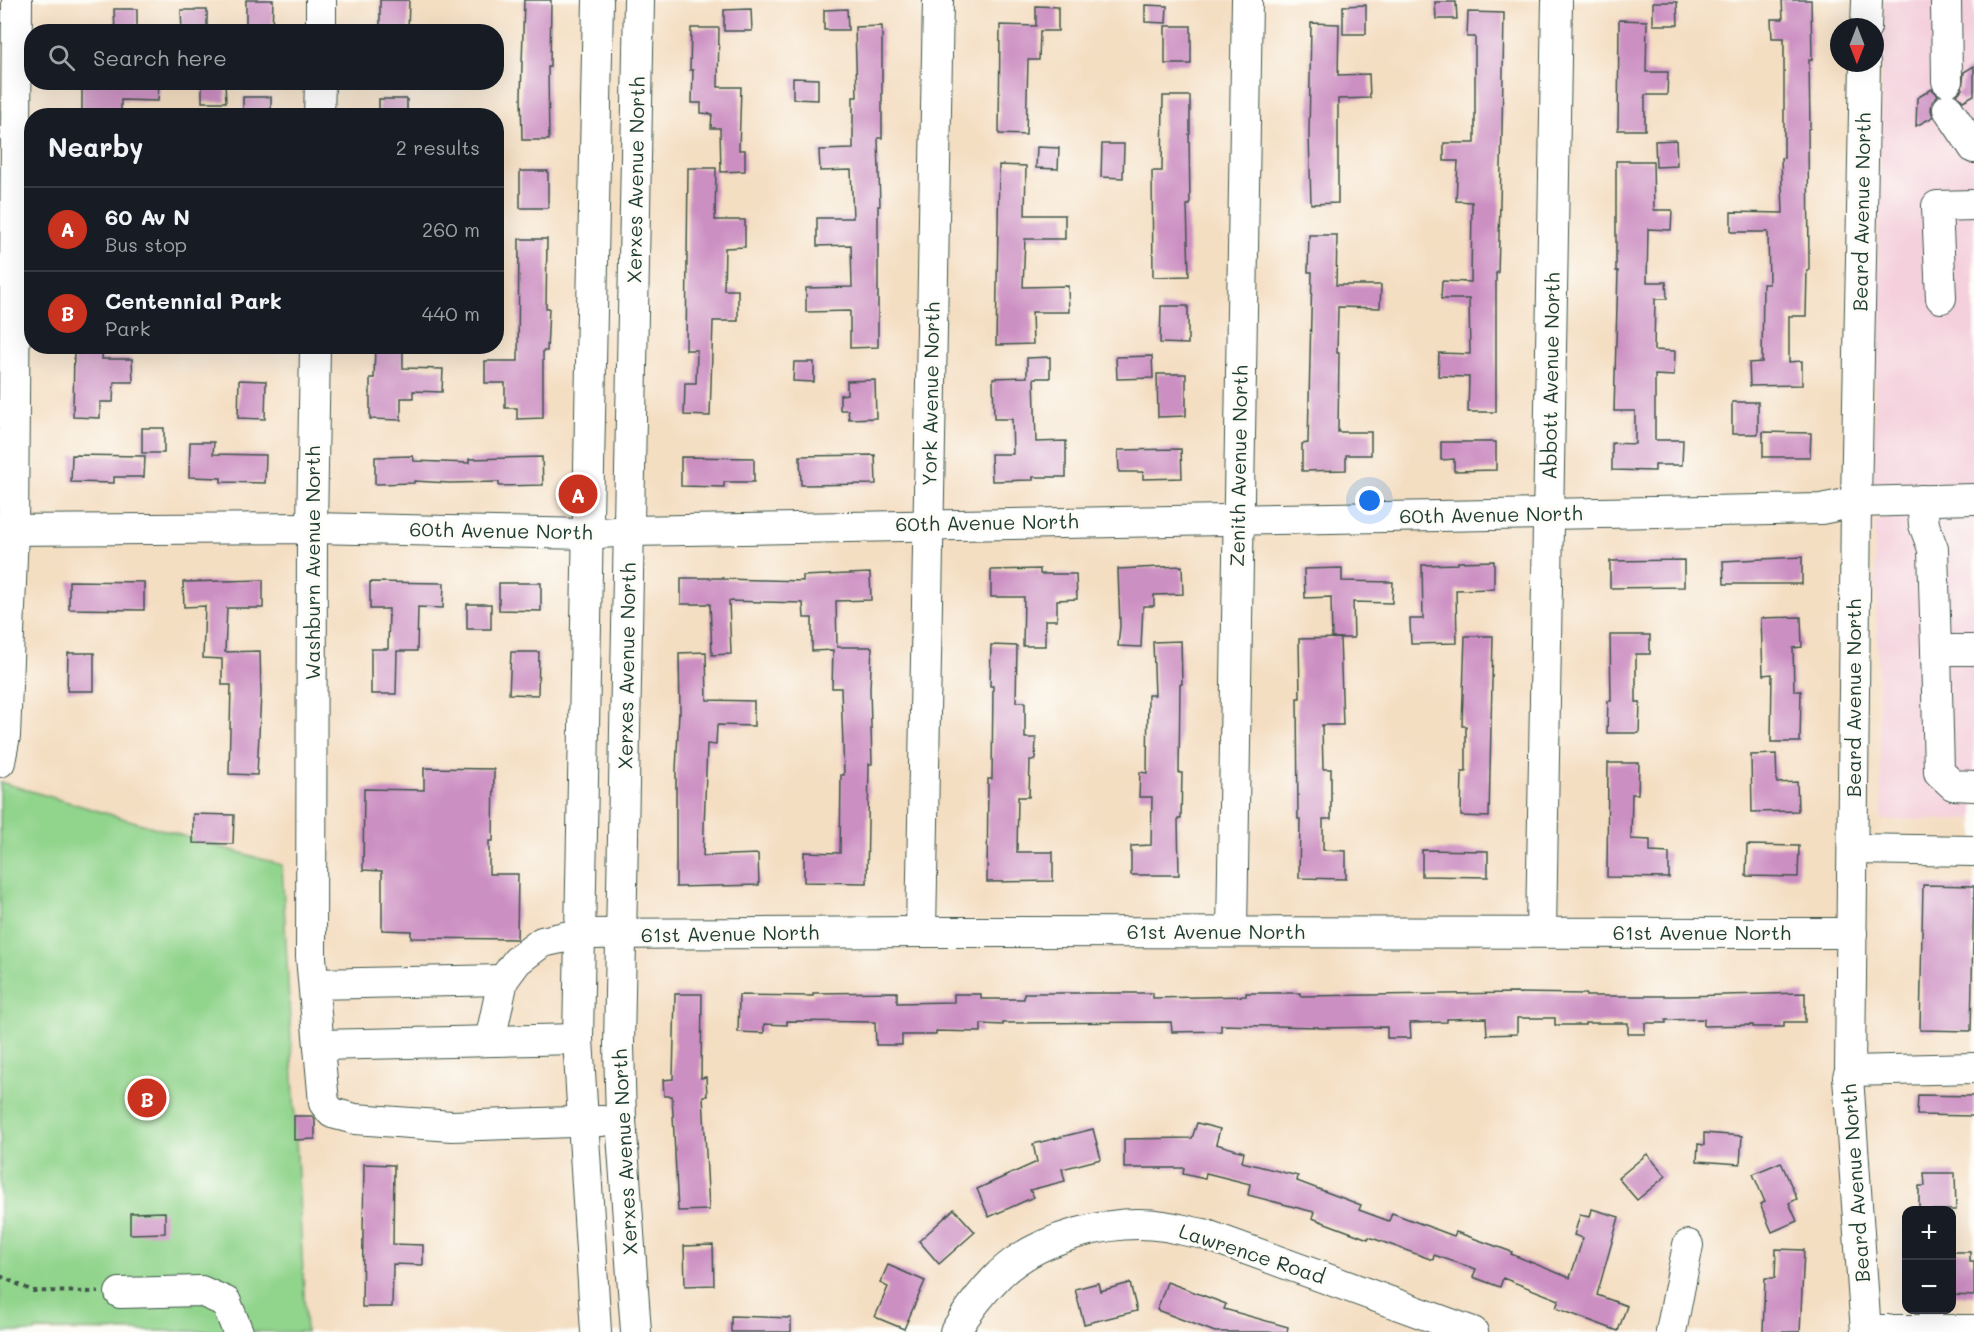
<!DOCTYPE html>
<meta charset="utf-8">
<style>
:root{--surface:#171b24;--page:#20242c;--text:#f1f3f6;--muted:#9ea1a6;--line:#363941;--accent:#c8321e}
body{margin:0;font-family:Mali,sans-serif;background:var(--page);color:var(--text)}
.controls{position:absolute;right:18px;bottom:18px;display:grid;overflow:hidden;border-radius:12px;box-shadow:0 6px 24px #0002}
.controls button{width:54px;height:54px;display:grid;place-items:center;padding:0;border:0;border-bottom:2px solid var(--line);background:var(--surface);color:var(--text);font:30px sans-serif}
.compass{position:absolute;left:1830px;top:18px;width:54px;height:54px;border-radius:50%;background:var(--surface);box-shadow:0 6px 24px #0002;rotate:180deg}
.you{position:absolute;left:1370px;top:501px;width:21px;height:21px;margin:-15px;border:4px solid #fff;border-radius:50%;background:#1a73e8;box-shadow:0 0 0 9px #1a73e833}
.badge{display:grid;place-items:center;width:39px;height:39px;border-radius:50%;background:var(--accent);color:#fff;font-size:20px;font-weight:700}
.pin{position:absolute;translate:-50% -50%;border:3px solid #fff;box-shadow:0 2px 6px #0006}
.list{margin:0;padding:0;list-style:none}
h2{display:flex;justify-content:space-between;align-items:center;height:78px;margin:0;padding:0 24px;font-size:26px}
h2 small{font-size:20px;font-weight:400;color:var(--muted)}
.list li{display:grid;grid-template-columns:39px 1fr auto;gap:18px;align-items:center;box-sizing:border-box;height:84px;padding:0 24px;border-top:2px solid var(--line)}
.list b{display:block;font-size:22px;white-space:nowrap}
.list p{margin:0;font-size:20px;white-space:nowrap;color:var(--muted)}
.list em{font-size:20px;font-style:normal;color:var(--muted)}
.icon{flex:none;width:33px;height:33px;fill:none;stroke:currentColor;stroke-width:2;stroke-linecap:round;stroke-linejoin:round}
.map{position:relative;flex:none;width:1974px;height:1332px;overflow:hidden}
.search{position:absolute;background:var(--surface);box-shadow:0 6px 24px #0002;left:24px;top:24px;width:480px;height:66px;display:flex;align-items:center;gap:15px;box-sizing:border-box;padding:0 21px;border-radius:24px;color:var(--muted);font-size:22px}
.panel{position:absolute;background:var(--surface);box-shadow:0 6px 24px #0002;left:24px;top:108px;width:480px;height:246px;border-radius:24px}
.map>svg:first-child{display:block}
</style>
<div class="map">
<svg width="1974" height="1332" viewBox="0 0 1974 1332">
<rect width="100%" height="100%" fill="#fdfcf7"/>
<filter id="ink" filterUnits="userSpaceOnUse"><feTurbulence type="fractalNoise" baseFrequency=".0167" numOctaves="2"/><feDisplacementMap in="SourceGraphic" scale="12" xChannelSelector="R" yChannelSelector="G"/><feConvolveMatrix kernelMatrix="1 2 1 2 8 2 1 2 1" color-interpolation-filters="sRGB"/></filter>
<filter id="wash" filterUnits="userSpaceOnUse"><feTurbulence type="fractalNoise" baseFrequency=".008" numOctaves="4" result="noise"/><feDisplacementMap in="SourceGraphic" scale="24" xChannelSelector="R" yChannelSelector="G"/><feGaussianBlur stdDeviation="1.35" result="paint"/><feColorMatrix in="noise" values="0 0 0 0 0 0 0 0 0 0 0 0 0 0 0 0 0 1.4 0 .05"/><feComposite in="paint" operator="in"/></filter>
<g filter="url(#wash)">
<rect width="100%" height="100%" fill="#f4dec2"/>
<!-- built -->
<g fill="#f4cfdc">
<polygon points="1883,0 1974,0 1974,489 1882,491 1873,482"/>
<polygon points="1974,515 1974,819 1882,820 1874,523 1883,517"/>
</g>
<!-- green -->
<polygon fill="#91d48c" stroke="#588860" stroke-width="1.5" points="0,782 282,865 306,1332 36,1330 35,1332 0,1332"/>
<g id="blocks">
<!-- building -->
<g fill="#cc8fc2">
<polygon points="246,0 273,0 272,32 246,32"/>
<polygon points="380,0 409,0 408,32 380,32"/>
<polygon points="524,0 551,0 550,67 548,67 549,140 522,140 521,96"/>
<polygon points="1782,0 1811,0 1812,60 1809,60 1810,128 1808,129 1809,270 1807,270 1806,316 1789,316 1789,362 1802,361 1802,385 1750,386 1749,363 1762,362 1763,284 1769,284 1768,232 1731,232 1731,212 1783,213 1781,158 1784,158 1784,38 1772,38 1771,19 1783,19"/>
<polygon points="1435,2 1456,2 1457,19 1436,19"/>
<polygon points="1653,2 1677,2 1678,25 1653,25"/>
<polygon points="1145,5 1167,6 1166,23 1145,22"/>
<polygon points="1366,5 1366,34 1343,34 1343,6"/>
<polygon points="1036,6 1058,7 1058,31 1040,31 1039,60 1028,60 1026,135 999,134 1000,25 1036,26"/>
<polygon points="114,9 137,9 137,31 115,32"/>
<polygon points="751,9 752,31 724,31 724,10"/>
<polygon points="847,9 848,30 824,30 824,10"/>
<polygon points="181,10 207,10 207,32 182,32"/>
<polygon points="1468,12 1504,13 1502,131 1498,273 1496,273 1496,412 1468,412 1469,377 1438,376 1439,353 1470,354 1469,299 1441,299 1442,281 1471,282 1472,202 1456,201 1458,161 1444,161 1444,143 1475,143 1475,37 1467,37"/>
<polygon points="1619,20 1647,21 1646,72 1668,72 1667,95 1645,95 1645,130 1618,130"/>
<polygon points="1311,23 1339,24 1338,75 1369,74 1370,98 1338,99 1338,203 1311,204 1309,134"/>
<polygon points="882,26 882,138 878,138 880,206 878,206 878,347 850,348 850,311 806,312 806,288 852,287 851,245 817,246 817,218 853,218 851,170 820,171 819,150 853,149 853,97 857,97 855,27"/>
<rect x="1165" y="26" width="26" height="38"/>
<polygon points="691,28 719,28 718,87 741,87 739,150 745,150 745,171 721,172 720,128 711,128 712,114 701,113 701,103 692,103 693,70 690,70"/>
<polygon points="1974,66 1974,95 1963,101 1957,95 1962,89 1964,72"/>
<polygon points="793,78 818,79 818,100 793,99"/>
<polygon points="82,82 159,82 158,101 121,100 121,116 82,116"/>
<polygon points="202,82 225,82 226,102 202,102"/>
<polygon points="1932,89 1938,95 1932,102 1931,110 1933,117 1916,126 1917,98"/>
<polygon points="1163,96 1190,96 1190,134 1189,134 1190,205 1187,205 1189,276 1153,277 1152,171 1162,171"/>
<rect x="243" y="97" width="28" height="19"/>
<rect x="379" y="99" width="28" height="17"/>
<polygon points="1676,140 1677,166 1656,167 1655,141"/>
<polygon points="1102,144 1124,144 1123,178 1101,177"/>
<polygon points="1037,147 1059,148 1058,169 1036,168"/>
<polygon points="1616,161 1653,161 1654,210 1672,210 1671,230 1648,229 1647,282 1666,282 1667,299 1655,299 1654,350 1675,351 1674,376 1655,375 1655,440 1683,440 1682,465 1655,465 1655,471 1612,470 1612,443 1635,444 1635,411 1614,411 1618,271 1616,271"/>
<polygon points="999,165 1026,166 1025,215 1065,215 1065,239 1025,239 1023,287 1068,286 1069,312 1032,312 1033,344 996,345"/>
<polygon points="688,168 716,168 715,220 745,220 745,247 725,248 724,290 738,290 738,321 713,321 710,416 684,415 685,383 696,383 697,350 686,350"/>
<rect x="520" y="171" width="28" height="37"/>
<polygon points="1309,235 1337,235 1336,285 1381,285 1380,308 1338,307 1337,353 1339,353 1338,432 1371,432 1371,455 1346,455 1346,470 1302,471 1302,444 1308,443 1312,272 1308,272"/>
<polygon points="519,239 547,239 546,308 549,308 547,351 543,351 543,418 517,419 517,408 505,408 505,383 485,383 485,361 518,361"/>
<polygon points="1161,306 1188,306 1188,344 1160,343"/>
<polygon points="74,346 103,346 102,359 132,359 133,382 114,382 113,402 100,402 100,418 73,417"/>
<polygon points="375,346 403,346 403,368 443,369 442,392 413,391 413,398 401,398 401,420 370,419 370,378 374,378"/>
<polygon points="1152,356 1153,378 1117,379 1116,357"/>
<polygon points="1050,357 1050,378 1034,378 1036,442 1066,441 1066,477 1033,477 1033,480 992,481 991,454 1013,454 1012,419 994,419 993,378 1027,377 1027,358"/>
<polygon points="794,362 814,362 814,382 793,381"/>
<polygon points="1157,374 1186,374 1186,416 1158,417"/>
<polygon points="239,380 266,381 265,419 238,418"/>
<polygon points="875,380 876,418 849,419 848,410 840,410 840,395 847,394 847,381"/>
<rect x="1732" y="402" width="26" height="32"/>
<rect x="142" y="428" width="22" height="25"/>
<polygon points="1763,432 1811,433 1810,457 1763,457"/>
<polygon points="190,442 214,442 213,454 266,455 265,483 221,482 221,478 189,477"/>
<polygon points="1441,442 1496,442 1496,470 1454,471 1454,459 1441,460"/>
<polygon points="1181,449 1182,478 1143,479 1143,472 1119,472 1118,450"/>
<polygon points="72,455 145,456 144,477 114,477 114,483 71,482"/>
<polygon points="875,455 876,484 801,485 800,456"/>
<polygon points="413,456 414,461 469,463 469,459 542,457 543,485 499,486 499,482 449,483 414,481 414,483 375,484 375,457"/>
<polygon points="681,457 754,458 754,482 724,482 724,487 681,486"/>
<polygon points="1802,557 1802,584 1724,584 1723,561"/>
<polygon points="1684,560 1684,587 1610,588 1610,561"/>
<polygon points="1494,561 1494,589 1456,590 1457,643 1411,644 1410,619 1423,619 1422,565 1458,564 1458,562"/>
<polygon points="1182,566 1183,594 1154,595 1154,606 1143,606 1141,647 1118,646 1120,626 1118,569"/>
<polygon points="1342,568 1342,581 1393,582 1392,603 1353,602 1354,638 1332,638 1331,597 1305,598 1304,569"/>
<polygon points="1040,569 1040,574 1076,574 1077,599 1057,600 1057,620 1045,620 1045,646 1023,646 1024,597 991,597 991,570"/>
<polygon points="870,573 871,600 836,601 837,647 872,647 870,688 872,764 869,764 867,883 804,882 804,852 840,853 841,775 844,775 841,688 832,688 833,650 812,651 812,618 804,618 803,603 729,601 731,654 712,655 710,604 681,604 681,578 723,578 723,579 803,581 803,576"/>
<polygon points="263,580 263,608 227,608 225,652 260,651 261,693 257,775 229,774 231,685 222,685 222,659 203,658 205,606 184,607 183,582"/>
<polygon points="69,581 144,582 144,610 69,609"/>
<polygon points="370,582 444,583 443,608 418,607 417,651 397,651 396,694 371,694 371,649 388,649 389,609 370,609"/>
<polygon points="499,583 541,583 541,611 499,610"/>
<rect x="467" y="604" width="24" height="25"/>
<polygon points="1801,617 1802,647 1793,648 1794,691 1801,691 1800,742 1771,742 1772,674 1763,675 1761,618"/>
<polygon points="1610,635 1650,635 1650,654 1636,654 1636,702 1640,702 1639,733 1607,733 1608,701 1611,701"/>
<polygon points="1465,636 1493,636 1489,817 1461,816 1462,772 1466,772 1466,726 1462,726"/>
<polygon points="1340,638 1343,725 1322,725 1323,769 1331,769 1331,819 1323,819 1323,850 1346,851 1346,879 1299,878 1300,819 1298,819 1297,698 1300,698 1299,639"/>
<polygon points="1181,641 1182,684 1180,684 1179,773 1182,773 1181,819 1178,819 1179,875 1131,875 1131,846 1151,845 1152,797 1139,797 1140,772 1147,773 1148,695 1155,695 1153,642"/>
<polygon points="991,645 1017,646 1016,702 1025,702 1025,738 1036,738 1035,760 1030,760 1029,797 1018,797 1017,852 1053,852 1053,881 987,882 988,779 992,779 993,686 990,686"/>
<polygon points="511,652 539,652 538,695 509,694"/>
<polygon points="706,652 707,700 754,701 754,726 717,725 716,745 707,744 703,856 758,854 759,885 676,887 676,770 679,713 680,713 679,653"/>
<polygon points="68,653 94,653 94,691 67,691"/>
<polygon points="1776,754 1777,783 1797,782 1798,811 1752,812 1751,755"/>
<polygon points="1608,763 1639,763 1638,794 1632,794 1631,839 1650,840 1650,852 1669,853 1669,878 1607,877"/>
<polygon points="424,768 494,769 493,841 489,841 489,874 518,874 517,939 411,938 411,931 382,930 382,871 363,870 364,789 424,790"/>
<polygon points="193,814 234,815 233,844 193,843"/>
<polygon points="1747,845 1799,846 1798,877 1746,876"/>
<polygon points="1422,850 1488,851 1488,877 1422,876"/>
<polygon points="1923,885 1974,886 1971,1031 1920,1030"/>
<polygon points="897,992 897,1003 954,1002 954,994 981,994 981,999 1024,999 1024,993 1153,993 1153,998 1246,996 1246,993 1300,993 1300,996 1516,993 1586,994 1586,996 1682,996 1805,993 1805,1022 1784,1022 1784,1027 1753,1027 1753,1025 1704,1026 1704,1019 1666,1020 1666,1023 1645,1023 1645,1034 1628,1034 1628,1023 1585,1023 1585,1025 1555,1025 1555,1018 1517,1018 1517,1034 1487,1035 1486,1018 1447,1019 1447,1022 1410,1023 1411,1038 1387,1038 1387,1027 1318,1028 1318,1027 1221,1025 1221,1031 1172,1032 1171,1022 1003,1023 1003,1025 981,1024 981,1032 936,1031 936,1035 902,1035 902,1045 876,1045 875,1022 787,1021 787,1025 764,1024 764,1033 738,1032 739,995 813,996 813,993"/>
<polygon points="675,994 702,994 701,1078 706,1077 707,1096 703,1096 709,1210 678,1211 672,1096 664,1096 663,1080 673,1079"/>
<polygon points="1918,1095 1974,1096 1974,1116 1917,1115"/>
<polygon points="294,1116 312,1116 315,1119 315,1139 294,1140"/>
<polygon points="1197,1123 1220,1129 1216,1144 1244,1152 1242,1162 1298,1176 1297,1181 1361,1205 1359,1210 1389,1221 1392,1213 1454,1236 1456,1232 1512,1252 1511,1254 1570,1278 1583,1238 1574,1235 1580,1215 1590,1217 1592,1209 1619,1217 1597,1295 1627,1306 1618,1331 1556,1308 1559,1300 1503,1278 1500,1287 1473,1277 1476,1269 1434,1255 1433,1260 1369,1237 1368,1239 1312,1218 1314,1212 1248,1195 1250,1184 1206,1173 1205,1179 1183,1174 1184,1168 1124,1168 1124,1139 1192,1138"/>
<polygon points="1093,1129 1101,1159 1062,1169 1065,1181 1030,1190 1034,1197 989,1217 977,1189 1037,1162 1033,1144"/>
<polygon points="1704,1133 1742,1136 1740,1164 1697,1161 1698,1144 1704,1145"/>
<polygon points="1647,1154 1666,1176 1637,1200 1618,1178"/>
<polygon points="1781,1162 1797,1199 1789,1203 1797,1221 1772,1232 1760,1204 1765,1202 1753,1174"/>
<polygon points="364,1164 394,1165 393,1244 423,1245 423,1265 393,1264 392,1307 362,1307"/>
<polygon points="1924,1173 1955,1173 1956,1210 1919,1210 1919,1186 1925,1186"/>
<polygon points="954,1209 975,1232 939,1264 919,1241"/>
<polygon points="165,1212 165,1233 130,1234 130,1213"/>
<polygon points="713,1245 714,1285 685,1286 684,1246"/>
<polygon points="1776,1249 1804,1250 1800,1332 1763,1332 1765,1278 1775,1278"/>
<polygon points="1952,1252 1970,1252 1970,1262 1974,1262 1974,1296 1952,1295"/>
<polygon points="888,1265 925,1281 904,1329 875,1317 888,1287 880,1283"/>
<polygon points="1167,1282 1226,1304 1224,1309 1288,1327 1287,1332 1215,1332 1157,1310"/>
<polygon points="1098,1283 1100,1291 1130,1283 1137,1311 1084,1324 1075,1289"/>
<polygon points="731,1316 791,1318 791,1332 731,1332"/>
</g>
</g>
</g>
<g filter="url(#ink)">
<use href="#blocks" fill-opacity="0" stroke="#3f5549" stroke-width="1.5"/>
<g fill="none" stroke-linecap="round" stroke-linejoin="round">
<!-- minor casing -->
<g stroke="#3f5549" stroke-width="32">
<g id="minor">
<polyline points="1946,0 1947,81"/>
<polyline points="1866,27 1867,0"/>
<polyline points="321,32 321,0"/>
<polyline points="1865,63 1856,502 1850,1071 1848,1077 1866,1332"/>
<polyline points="1948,109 1974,148"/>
<polyline points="319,116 320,82"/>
<polyline points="1941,298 1937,206 1974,205"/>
<polyline points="315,346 312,528 311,957 324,1103 332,1113 355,1119 452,1126 602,1121"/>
<polyline points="1922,500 1924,525 1933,549 1936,650 1974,650"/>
<polyline points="0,530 312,528 587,534 629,531 1821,509 1856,502 1974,499"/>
<polyline points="1936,650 1939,772 1953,785 1974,786"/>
<polyline points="0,762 5,736 13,531 17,0"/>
<polyline points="1853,849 1974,851"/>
<polyline points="921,932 938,0"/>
<polyline points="1232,932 1247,0"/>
<polyline points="1541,932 1557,0"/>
<polyline points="314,984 503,980"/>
<polyline points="490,1041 503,980 517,961 542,942 579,934 921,932 1852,933"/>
<polyline points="319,1045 578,1039"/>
<polyline points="1850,1071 1974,1068"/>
<polyline points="120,1293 201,1291 226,1302 238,1332"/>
<polyline points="1866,1330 1927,1330 1927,1332"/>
<polyline points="1927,1330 1974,1330"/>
<polyline points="596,1332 578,1039 598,0"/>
<polyline points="636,1332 621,1120 619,1045 639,0"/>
<path d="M955,1332C968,1310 982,1292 1000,1274C1039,1237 1112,1218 1164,1226C1177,1228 1191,1232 1204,1234L1473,1332"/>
<polyline points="1671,1332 1688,1245"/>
</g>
</g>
<!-- path -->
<polyline stroke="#3f5549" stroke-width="4" stroke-dasharray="4.5 4.5" stroke-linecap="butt" points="0,1276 33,1291 98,1292"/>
<!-- minor -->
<use href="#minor" stroke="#fff" stroke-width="30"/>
</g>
</g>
<g text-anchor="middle" stroke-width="6" stroke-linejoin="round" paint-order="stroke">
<!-- street labels -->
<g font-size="20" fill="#1f3d34" stroke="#fdfcf7">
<text transform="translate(636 180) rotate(-89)" y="7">Xerxes Avenue North</text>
<text transform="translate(1862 212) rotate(-89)" y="7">Beard Avenue North</text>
<text transform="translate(1551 376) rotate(-89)" y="7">Abbott Avenue North</text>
<text transform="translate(931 394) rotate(-89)" y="7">York Avenue North</text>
<text transform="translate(1239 466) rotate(-89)" y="7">Zenith Avenue North</text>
<text transform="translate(1491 515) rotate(-1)" y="7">60th Avenue North</text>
<text transform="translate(987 523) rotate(-1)" y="7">60th Avenue North</text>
<text transform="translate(501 531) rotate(1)" y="7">60th Avenue North</text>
<text transform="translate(313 563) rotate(-90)" y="7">Washburn Avenue North</text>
<text transform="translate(627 666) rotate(-89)" y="7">Xerxes Avenue North</text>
<text transform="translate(1854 698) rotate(-90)" y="7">Beard Avenue North</text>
<text x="1216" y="939">61st Avenue North</text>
<text x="1702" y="940">61st Avenue North</text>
<text transform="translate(730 934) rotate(-1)" y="7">61st Avenue North</text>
<text transform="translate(625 1152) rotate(-93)" y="7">Xerxes Avenue North</text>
<text transform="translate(1856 1183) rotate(-94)" y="7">Beard Avenue North</text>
<text transform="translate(1252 1254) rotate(18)" y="7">Lawrence Road</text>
</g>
</g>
</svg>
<div class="controls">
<button>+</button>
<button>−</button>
</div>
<svg class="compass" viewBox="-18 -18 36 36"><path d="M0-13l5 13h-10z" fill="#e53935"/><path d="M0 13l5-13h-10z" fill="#9ea1a6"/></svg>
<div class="you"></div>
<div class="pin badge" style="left:578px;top:494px">A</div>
<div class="pin badge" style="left:147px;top:1098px">B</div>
<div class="search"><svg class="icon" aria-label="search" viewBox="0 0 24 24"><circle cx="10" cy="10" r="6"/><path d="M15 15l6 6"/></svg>Search here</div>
<section class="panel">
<h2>Nearby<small>2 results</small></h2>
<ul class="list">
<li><span class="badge">A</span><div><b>60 Av N</b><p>Bus stop</p></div><em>260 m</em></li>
<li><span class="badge">B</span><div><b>Centennial Park</b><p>Park</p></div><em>440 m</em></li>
</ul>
</section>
</div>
